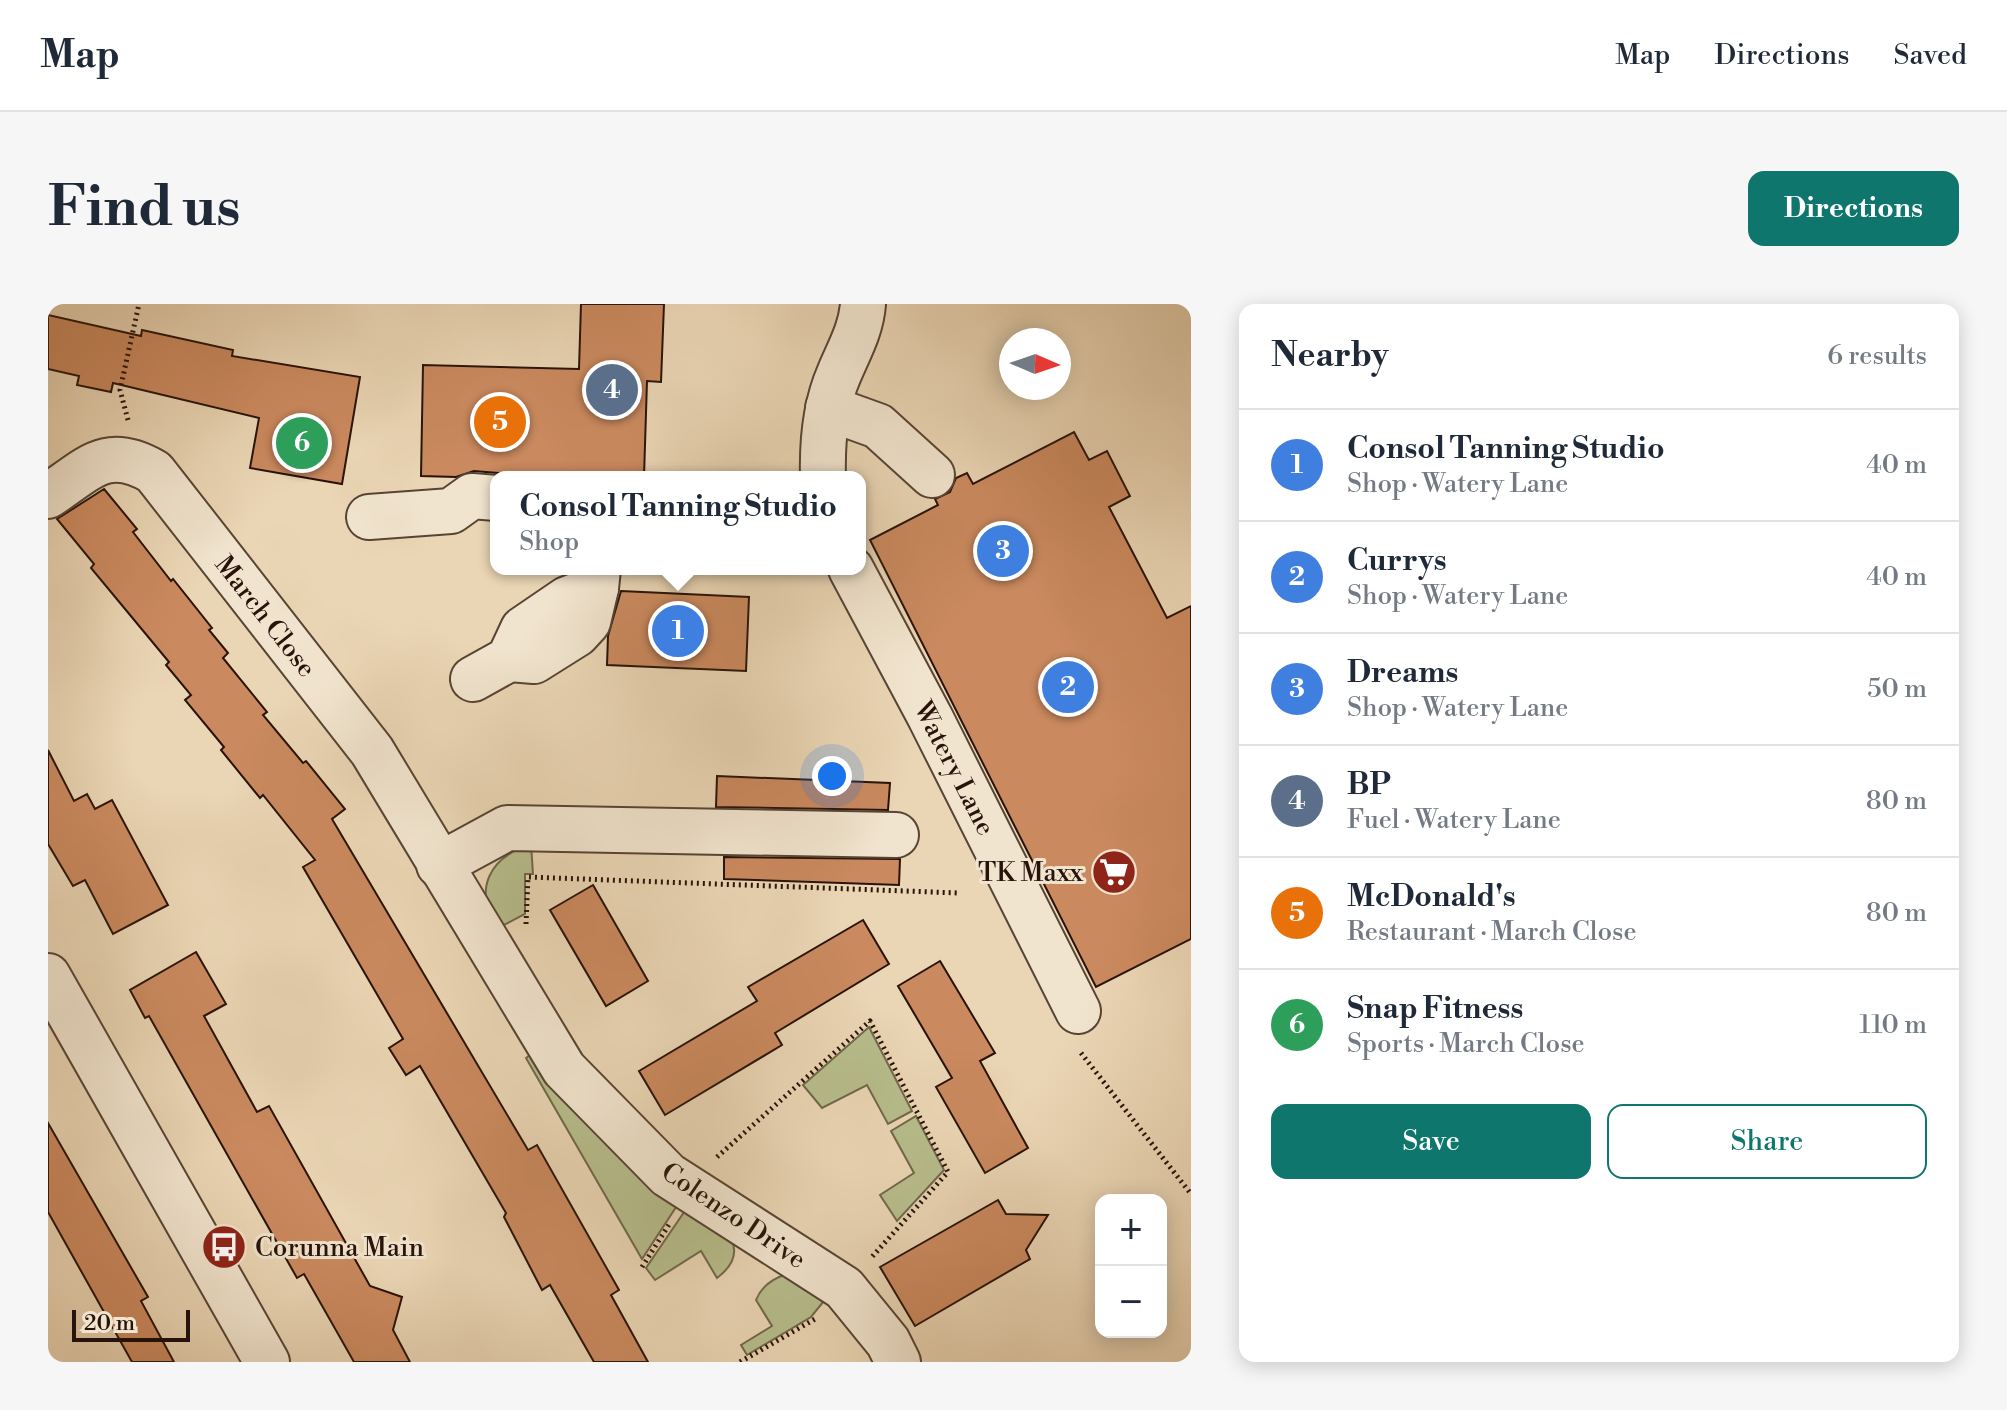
<!DOCTYPE html>
<meta charset="utf-8">
<style>
:root{--surface:#fff;--page:#f6f6f7;--text:#1f2937;--muted:#747a83;--line:#e0e1e3;--accent:#0f766e}
body{margin:0;font-family:"Libre Bodoni",serif;background:var(--page);color:var(--text)}
.controls{position:absolute;right:24px;bottom:24px;display:grid;overflow:hidden;border-radius:16px;box-shadow:0 4px 20px #0003}
.controls button{width:72px;height:72px;display:grid;place-items:center;padding:0;border:0;border-bottom:2px solid var(--line);background:var(--surface);color:var(--text);font:40px sans-serif}
.compass{position:absolute;left:951px;top:24px;width:72px;height:72px;border-radius:50%;background:var(--surface);box-shadow:0 4px 20px #0003;rotate:92deg}
.scale{position:absolute;left:24px;bottom:20px;width:118px;box-sizing:border-box;padding-left:8px;border:4px solid #28130a;border-top:0;font-size:22px;line-height:28px;white-space:nowrap;color:#28130a;-webkit-text-stroke:6px #f1e4ce;paint-order:stroke}
.you{position:absolute;left:784px;top:472px;width:28px;height:28px;margin:-20px;border:6px solid #fff;border-radius:50%;background:#1a73e8;box-shadow:0 0 0 12px #1a73e833}
.badge{display:grid;place-items:center;width:52px;height:52px;border-radius:50%;background:var(--accent);color:#fff;font-size:26px;font-weight:700}
.pin{position:absolute;translate:-50% -50%;border:4px solid #fff;box-shadow:0 2px 8px #0006}
.popup{position:absolute;left:442px;top:167px;width:376px;height:104px;box-sizing:border-box;display:grid;place-content:center;border-radius:16px;background:var(--surface);filter:drop-shadow(0 2px 6px #0005);font-size:26px;white-space:nowrap;color:var(--muted)}
.popup b{font-size:30px;color:var(--text)}
.popup::after{content:'';position:absolute;left:50%;top:100%;margin-left:-16px;border:16px solid transparent;border-top-color:var(--surface)}
.list{margin:0;padding:0;list-style:none}
h2{display:flex;justify-content:space-between;align-items:center;height:104px;margin:0;padding:0 32px;font-size:34px}
h2 small{font-size:26px;font-weight:400;color:var(--muted)}
.list li{display:grid;grid-template-columns:52px 1fr auto;gap:24px;align-items:center;box-sizing:border-box;height:112px;padding:0 32px;border-top:2px solid var(--line)}
.list b{display:block;font-size:30px;white-space:nowrap}
.list p{margin:0;font-size:26px;white-space:nowrap;color:var(--muted)}
.list em{font-size:26px;font-style:normal;color:var(--muted)}
.actions{display:flex;gap:16px;padding:24px 32px}
.actions a{flex:1;padding:18px 0;border:2px solid var(--accent);border-radius:16px;text-align:center;font-size:28px;color:var(--accent)}
.actions .main{background:var(--accent);color:#fff}
.map{position:relative;flex:none;width:1143px;height:1058px;overflow:hidden;border-radius:16px}
header{display:flex;align-items:center;gap:48px;box-sizing:border-box;height:112px;padding:0 40px;background:var(--surface);border-bottom:2px solid var(--line)}
header strong{font-size:38px}
nav{display:flex;gap:44px;margin-inline-start:auto;font-size:28px}
.intro{display:flex;align-items:center;justify-content:space-between;box-sizing:border-box;height:192px;padding:0 48px}
h1{margin:0;font-size:56px}
.button{padding:20px 36px;border-radius:16px;background:var(--accent);color:#fff;font-size:28px;font-weight:700}
main{display:flex;gap:48px;padding:0 48px}
aside{flex:1;background:var(--surface);border-radius:16px;box-shadow:0 4px 20px #0003}
.map>svg:first-child{display:block}
</style>
<header>
<strong>Map</strong>
<nav><a>Map</a><a>Directions</a><a>Saved</a></nav>
</header>
<div class="intro"><h1>Find us</h1><a class="button">Directions</a></div>
<main>
<div class="map">
<svg width="1143" height="1058" viewBox="0 0 1143 1058">
<rect width="100%" height="100%" fill="#ead5b4"/>
<filter id="stains"><feTurbulence type="fractalNoise" baseFrequency=".0025" numOctaves="4"/><feColorMatrix values="0 0 0 0 .2 0 0 0 0 .09 0 0 0 0 .02 0 0 0 .5 -.17"/></filter>
<radialGradient id="worn" r=".72"><stop offset=".6" stop-color="#630" stop-opacity="0"/><stop offset="1" stop-color="#630" stop-opacity=".3"/></radialGradient>
<!-- green -->
<g fill="#b7bd8c" stroke="#70684b" stroke-width="2">
<path d="M483,540L485,570H477V610L448,625C426,585 440,554 483,540Z"/>
<polygon points="821,723 864,807 840,820 819,781 774,804 755,781"/>
<polygon points="490,745 636,891 594,955 478,754"/>
<polygon points="868,812 896,866 849,917 832,891 866,869 843,827"/>
<path d="M645,895C668,916 710,943 669,974L653,947L607,976L598,964Z"/>
<path d="M740,970L780,992L763,1013L699,1051L693,1041L724,1022L708,996C714,981 725,974 740,970Z"/>
</g>
<!-- building -->
<g fill="#ca895e" stroke="#28130a" stroke-width="2">
<polygon points="533,0 616,0 613,78 599,77 596,173 461,173 450,169 426,167 408,173 373,172 375,61 531,65"/>
<polygon points="0,11 93,32 94,26 185,46 184,52 312,73 294,180 202,164 211,114 65,79 63,88 29,81 31,72 0,65"/>
<polygon points="1026,128 1041,156 1059,147 1082,192 1061,203 1119,314 1143,302 1143,635 1048,683 822,236 890,201 887,195 902,188 908,174 919,169 925,180"/>
<polygon points="56,185 89,225 85,228 123,277 125,275 164,324 161,326 180,349 175,354 219,408 215,411 255,459 258,457 297,505 284,515 480,846 489,841 571,986 563,991 600,1058 546,1058 502,981 494,986 456,913 458,909 372,762 358,771 341,744 355,735 255,563 267,556 215,491 212,494 173,446 176,443 137,396 143,391 118,361 121,358 43,264 46,260 9,215"/>
<polygon points="573,287 701,293 698,367 559,361 560,332"/>
<polygon points="0,446 26,497 39,490 47,505 64,496 120,601 65,630 37,576 25,582 0,540"/>
<polygon points="669,472 842,479 840,506 668,503"/>
<polygon points="676,553 852,555 851,581 676,575"/>
<polygon points="545,581 600,677 558,702 502,606"/>
<polygon points="815,616 841,660 727,729 734,741 617,811 591,767 709,697 700,683"/>
<polygon points="148,648 178,700 156,712 209,808 221,802 322,982 354,993 345,1026 362,1058 306,1058 256,970 249,974 101,712 97,714 82,686"/>
<polygon points="892,657 947,749 932,757 980,844 937,869 888,783 904,774 850,682"/>
<polygon points="0,819 100,993 93,997 126,1058 84,1058 0,908"/>
<polygon points="950,896 958,910 1000,911 978,946 982,955 867,1022 832,963"/>
</g>
<g fill="none" stroke-linecap="round" stroke-linejoin="round">
<!-- minor casing -->
<g stroke="#584434" stroke-width="48">
<g id="minor">
<polyline points="780,104 830,122 884,171"/>
<path d="M775,173C774,138 777,102 791,70C801,46 813,26 815,0"/>
<path d="M0,192C41,165 58,140 106,168L324,447L516,765L620,871L796,984L840,1038L850,1058"/>
<polyline points="321,213 403,207 424,192 448,194"/>
<polyline points="803,265 882,413 1030,707"/>
<polyline points="461,355 486,357 529,330 540,318 548,284"/>
<polyline points="425,375 461,355 475,325 519,295 548,284 550,265"/>
<polyline points="391,561 459,524 848,531"/>
<polyline points="0,672 219,1058"/>
</g>
</g>
<!-- path -->
<g stroke="#28130a" stroke-width="5" stroke-dasharray="2 4" stroke-linecap="butt">
<polyline points="80,116 72,86 91,0"/>
<polyline points="478,620 480,573 911,589"/>
<polyline points="1033,749 1143,890"/>
<polyline points="669,853 822,717 900,868 823,954"/>
<polyline points="594,963 622,919"/>
<polyline points="692,1058 767,1015"/>
</g>
<!-- minor -->
<use href="#minor" stroke="#f1e4ce" stroke-width="44"/>
</g>
<!-- icons -->
<defs>
<g id="supermarket-disc" transform="scale(2.3)"><circle r="9.5" fill="#8f2418" stroke="#f1e4ce"/><path d="M-6-5.5h2.5l.6 2H6L4.5 2H-2.5L-4.4-4H-6ZM-1.5 3.2a1.3 1.3 0 1 0 .1 0ZM3 3.2a1.3 1.3 0 1 0 .1 0Z" fill="#fff"/></g>
<g id="bus-disc" transform="scale(2.3)"><circle r="9.5" fill="#8f2418" stroke="#f1e4ce"/><path d="M-5-6H5V4H4V6H2V4H-2V6H-4V4H-5ZM-3.5-4V0h7V-4ZM-3.5 1.2v1.5H-2V1.2ZM2 1.2v1.5H3.5V1.2Z" fill="#fff"/></g>
</defs>
<g fill-rule="evenodd">
<use href="#supermarket-disc" x="1066" y="568"/>
<use href="#bus-disc" x="176" y="943"/>
</g>
<g text-anchor="middle" stroke-width="6" stroke-linejoin="round" paint-order="stroke">
<!-- street labels -->
<g font-size="26" fill="#28130a" stroke="#f1e4ce">
<text transform="translate(218 312) rotate(52)" y="9">March Close</text>
<text transform="translate(907 464) rotate(63)" y="9">Watery Lane</text>
<text transform="translate(686 911) rotate(34)" y="9">Colenzo Drive</text>
</g>
<!-- poi labels -->
<g font-size="26" fill="#28130a" stroke="#f1e4ce" text-anchor="end">
<text x="1035" y="577">TK Maxx</text>
<text x="207" y="952" text-anchor="start">Corunna Main</text>
</g>
</g>
<rect width="100%" height="100%" filter="url(#stains)"/>
<rect width="100%" height="100%" fill="url(#worn)"/>
</svg>
<div class="controls">
<button>+</button>
<button>−</button>
</div>
<svg class="compass" viewBox="-18 -18 36 36"><path d="M0-13l5 13h-10z" fill="#e53935"/><path d="M0 13l5-13h-10z" fill="#747a83"/></svg>
<div class="scale">20 m</div>
<div class="you"></div>
<div class="pin badge" style="left:630px;top:327px;background:#3f7fe0">1</div>
<div class="popup"><b>Consol Tanning Studio</b>Shop</div>
<div class="pin badge" style="left:1020px;top:383px;background:#3f7fe0">2</div>
<div class="pin badge" style="left:955px;top:247px;background:#3f7fe0">3</div>
<div class="pin badge" style="left:564px;top:86px;background:#5c6f8a">4</div>
<div class="pin badge" style="left:452px;top:118px;background:#e8710a">5</div>
<div class="pin badge" style="left:254px;top:139px;background:#2e9e5b">6</div>
</div>
<aside>
<h2>Nearby<small>6 results</small></h2>
<ul class="list">
<li><span class="badge" style="background:#3f7fe0">1</span><div><b>Consol Tanning Studio</b><p>Shop · Watery Lane</p></div><em>40 m</em></li>
<li><span class="badge" style="background:#3f7fe0">2</span><div><b>Currys</b><p>Shop · Watery Lane</p></div><em>40 m</em></li>
<li><span class="badge" style="background:#3f7fe0">3</span><div><b>Dreams</b><p>Shop · Watery Lane</p></div><em>50 m</em></li>
<li><span class="badge" style="background:#5c6f8a">4</span><div><b>BP</b><p>Fuel · Watery Lane</p></div><em>80 m</em></li>
<li><span class="badge" style="background:#e8710a">5</span><div><b>McDonald's</b><p>Restaurant · March Close</p></div><em>80 m</em></li>
<li><span class="badge" style="background:#2e9e5b">6</span><div><b>Snap Fitness</b><p>Sports · March Close</p></div><em>110 m</em></li>
</ul>
<div class="actions"><a class="main">Save</a><a>Share</a></div>
</aside>
</main>
